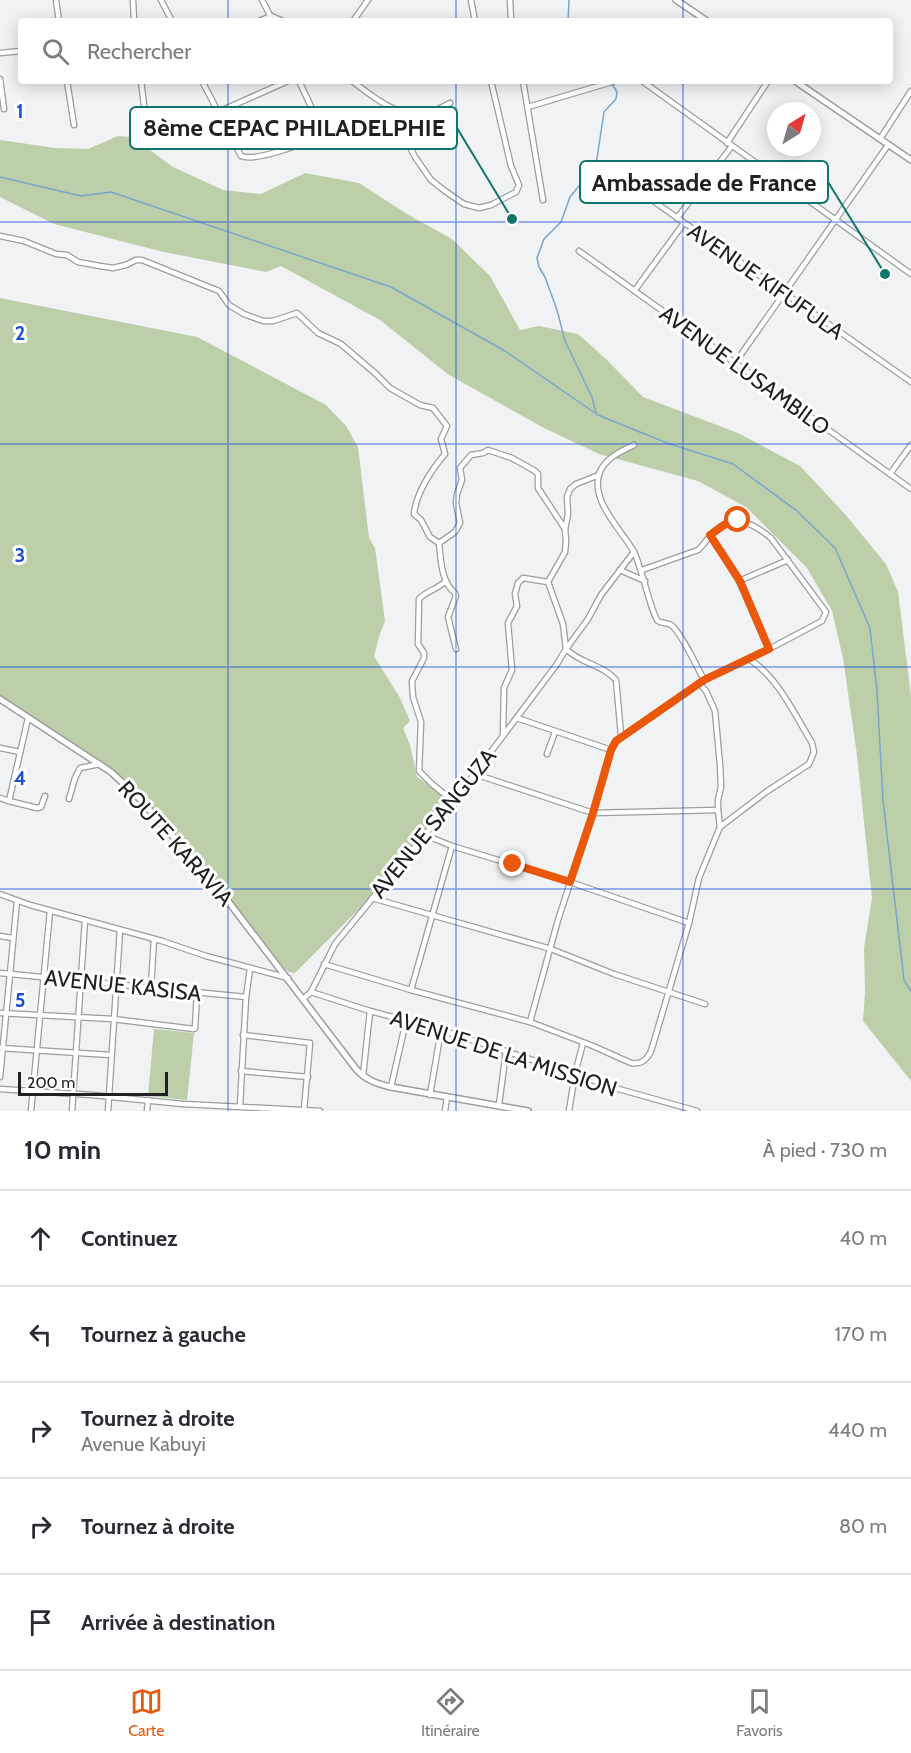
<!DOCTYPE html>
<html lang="fr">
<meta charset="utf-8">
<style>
:root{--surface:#fff;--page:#f7f7f7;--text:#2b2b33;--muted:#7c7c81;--line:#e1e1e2;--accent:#ea580c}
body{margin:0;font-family:Cabin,sans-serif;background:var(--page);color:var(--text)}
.compass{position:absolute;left:767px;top:102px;width:54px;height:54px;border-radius:50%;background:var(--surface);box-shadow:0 3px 15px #0003;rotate:37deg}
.scale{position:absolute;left:18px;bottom:15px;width:150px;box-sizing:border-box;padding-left:6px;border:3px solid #202122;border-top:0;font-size:16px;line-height:21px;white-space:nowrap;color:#202122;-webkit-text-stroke:4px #fff;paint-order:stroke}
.stop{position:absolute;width:18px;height:18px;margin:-14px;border:4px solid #ea580c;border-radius:50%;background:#fff}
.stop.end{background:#ea580c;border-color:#fff;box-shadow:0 2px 6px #0008}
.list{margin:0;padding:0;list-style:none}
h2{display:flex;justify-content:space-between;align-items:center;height:78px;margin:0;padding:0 24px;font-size:26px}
h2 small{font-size:20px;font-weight:400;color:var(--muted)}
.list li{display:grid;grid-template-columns:39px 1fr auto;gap:18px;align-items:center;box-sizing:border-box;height:96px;padding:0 24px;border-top:2px solid var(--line)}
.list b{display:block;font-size:22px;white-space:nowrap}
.list p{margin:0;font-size:20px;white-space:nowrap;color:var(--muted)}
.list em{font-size:20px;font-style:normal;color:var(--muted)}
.icon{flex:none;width:33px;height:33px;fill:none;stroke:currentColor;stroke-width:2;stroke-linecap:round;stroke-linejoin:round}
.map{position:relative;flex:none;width:911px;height:1111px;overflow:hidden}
.search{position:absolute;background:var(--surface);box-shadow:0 3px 15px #0003;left:18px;right:18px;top:18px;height:66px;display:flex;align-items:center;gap:15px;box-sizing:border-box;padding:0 21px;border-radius:6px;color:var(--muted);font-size:22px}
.sheet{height:558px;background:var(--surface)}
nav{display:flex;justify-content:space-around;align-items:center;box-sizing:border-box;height:84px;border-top:2px solid var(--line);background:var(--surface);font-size:16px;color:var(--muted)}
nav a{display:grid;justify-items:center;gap:3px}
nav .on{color:var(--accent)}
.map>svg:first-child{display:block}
</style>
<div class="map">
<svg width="911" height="1111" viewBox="0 0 911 1111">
<rect width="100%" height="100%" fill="#f0f2f3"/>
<!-- green -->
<g fill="#bccfa9">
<polygon points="118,136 132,137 173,167 223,190 261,194 305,173 359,183 407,214 452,239 490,276 520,330 539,326 578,334 606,359 643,397 738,433 800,466 844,513 886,564 898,592 911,696 911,1081 863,1021 865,992 864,948 872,898 857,755 843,658 832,611 807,568 746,507 698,481 599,454 544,428 449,375 380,320 281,266 266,272 164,252 54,224 0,197 0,140 55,148 88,149"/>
<polygon points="0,298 197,337 326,405 346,426 358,447 369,538 375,548 385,621 379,637 374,656 400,698 410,721 403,728 410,745 417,777 453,801 382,886 295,973 289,972 283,967 237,908 174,833 143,798 113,772 0,697"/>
<polygon points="154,1029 194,1033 187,1100 148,1096"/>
</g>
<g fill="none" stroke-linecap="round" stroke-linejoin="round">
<!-- stream -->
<g stroke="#78a6cf" stroke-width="1.5">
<polyline points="568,21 569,0"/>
<polyline points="0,177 81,196 111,192 391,287 505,351 598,415 667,443 733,464 797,511 835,548 870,628 877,691 883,800 904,980 911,991"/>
<polyline points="596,413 592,397 565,341 557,310 545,277 539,267 537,258 544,239 561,222 570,197 596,165 604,112 616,99 617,92 612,84"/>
</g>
<!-- minor casing -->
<g stroke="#9b9d9e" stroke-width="7">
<g id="minor">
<polyline points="56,0 59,21"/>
<polyline points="133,0 134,21"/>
<polyline points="161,0 172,21"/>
<polyline points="262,0 273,21"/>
<polyline points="471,0 475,21"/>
<polyline points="510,0 511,21"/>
<polyline points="271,16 283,21"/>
<polyline points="259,21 271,16"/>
<polyline points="353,21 368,0"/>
<polyline points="0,53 21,51"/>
<polyline points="0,79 4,109"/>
<polyline points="67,81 74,125"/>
<polyline points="141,81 148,137"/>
<path d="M202,81L241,156C255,162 309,143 322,133V130L299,81"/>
<path d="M352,81C372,96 396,117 424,114C433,113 442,107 450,103"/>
<polyline points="523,81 543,200"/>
<polyline points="642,81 911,274"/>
<polyline points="389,107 415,157 431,180 445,191 464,204 479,208 491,205 516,192 519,185 511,166 491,81"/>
<polyline points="528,107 615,81"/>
<polyline points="218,112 288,81"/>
<polyline points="880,139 911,91"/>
<polyline points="727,143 768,81"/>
<polyline points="622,179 911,382"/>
<polyline points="677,218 732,146"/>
<path d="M0,236L24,241L56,254L67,255L78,262L100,266L113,268L126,265L136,260H142L219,291L229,305L244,314L263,321H273L297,313L318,333L341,344L376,374L390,388L420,405L433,408L447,426L441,439L445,454C432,469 416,493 414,514L421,520L430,537L439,543C441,560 441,582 455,593L456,596L448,617L456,649"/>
<polyline points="579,251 911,489"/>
<polyline points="635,290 684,223"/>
<polyline points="735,363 888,145"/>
<path d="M634,445C621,451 604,459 599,474C591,502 621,529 634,552C641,565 652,616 658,621C662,624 667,622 671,625C680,630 698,669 704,680"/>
<polyline points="890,474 911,445"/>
<polyline points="710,535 739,581 769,649"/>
<polyline points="439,543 455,532 460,523 456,503 457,494 462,480 460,468 471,455 483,453 488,450 512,458 535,471 538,474 538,488 565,529"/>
<polyline points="620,570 645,581"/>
<path d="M446,581C438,589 426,591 419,599L418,644L424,653V658L412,681L413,697L421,722L419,771L432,784L453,801"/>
<polyline points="739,581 788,560"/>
<path d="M548,582L563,624L566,649C581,664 602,664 616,680L621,735"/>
<polyline points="548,582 565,552 566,541 565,529 568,514 567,497 570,489 576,484 599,475"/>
<polyline points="517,718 611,750"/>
<polyline points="503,735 504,688 512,670 508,623 517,606 515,594 518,583 523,578 548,582"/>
<polyline points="0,748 20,752"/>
<polyline points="547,754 555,732"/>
<polyline points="475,774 593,813 718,810"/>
<polyline points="0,798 9,801 28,718"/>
<polyline points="69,799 75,778 80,768 100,764"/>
<polyline points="9,801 37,808 41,807 45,796"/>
<path d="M720,827L766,792L809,764L814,752L812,743C795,715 777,676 749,659"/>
<polyline points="425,835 452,846 570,882 689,923"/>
<polyline points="0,894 30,905 162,941 206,956 288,978"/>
<polyline points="372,898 551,949 614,974 705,1004"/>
<polyline points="0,936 12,938"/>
<path d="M324,964L411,990L530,1022L593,1046L631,1063C642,1065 649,1058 652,1048L689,923L699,878L720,827L718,810V800L721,787L720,765L715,711L706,691L699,683"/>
<polyline points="0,973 246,997"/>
<polyline points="151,987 154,939"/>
<polyline points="411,990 452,846"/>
<polyline points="311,992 370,1011 441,1030 575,1074 608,1086 697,1111"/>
<polyline points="303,999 311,992 335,944 469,781 557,664 566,649 588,619 601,595 634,552"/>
<polyline points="0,1013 113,1019 194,1029 195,1028 197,993"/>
<path d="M530,1022L558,920L593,813L611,750L616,741L704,680L769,649L822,621L826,612L771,538C752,522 731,512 711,535C706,540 704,545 698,550L642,570"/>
<polyline points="243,1035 310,1043 304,1110"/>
<polyline points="0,1048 111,1055"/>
<polyline points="241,1071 308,1077"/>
<polyline points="363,1076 370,1011"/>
<polyline points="0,1077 17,901"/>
<polyline points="391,1087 406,1021"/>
<polyline points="0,1089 92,1095 183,1104 320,1111"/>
<polyline points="430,1095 441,1030"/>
<polyline points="499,1105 506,1051"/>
<polyline points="240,1106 246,997 250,969"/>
<polyline points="31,1111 50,911"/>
<polyline points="72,1111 85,920"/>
<polyline points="108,1111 120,930"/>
<polyline points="147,1111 148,1100"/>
<polyline points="445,1111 447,1097"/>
<polyline points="569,1111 575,1074 583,1043"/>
</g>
</g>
<!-- tertiary casing -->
<g stroke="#9b9d9e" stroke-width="8">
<g id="tertiary">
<polyline points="676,0 707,21"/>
<polyline points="795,81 911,160"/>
<path d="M0,699L111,772L138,797L215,884L356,1069C366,1080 377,1084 391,1087L528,1111"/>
</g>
</g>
<!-- minor -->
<use href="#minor" stroke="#fff" stroke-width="4.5"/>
<!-- tertiary -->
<use href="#tertiary" stroke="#fff" stroke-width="5"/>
</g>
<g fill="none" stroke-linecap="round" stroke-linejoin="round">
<!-- route -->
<polyline stroke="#ea580c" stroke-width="8" points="513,864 570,882 593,813 611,750 616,741 704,680 769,649 740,581 710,535 727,523 738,520"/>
</g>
<!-- grid -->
<path fill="none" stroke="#1d4ed8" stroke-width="1.5" stroke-opacity="0.55" d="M228,0V21M456,0V21M683,0V21M228,81V1111M456,81V1111M683,81V1111M0,222H911M0,444H911M0,667H911M0,889H911"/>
<g text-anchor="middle" stroke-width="6" stroke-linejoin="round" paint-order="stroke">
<!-- street labels -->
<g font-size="22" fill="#202122" stroke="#fff">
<text transform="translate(766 281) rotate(35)" y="8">AVENUE KIFUFULA</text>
<text transform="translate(745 370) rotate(36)" y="8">AVENUE LUSAMBILO</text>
<text transform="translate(433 823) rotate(-51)" y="8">AVENUE SANGUZA</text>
<text transform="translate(176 843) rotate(48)" y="8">ROUTE KARAVIA</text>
<text transform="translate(123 985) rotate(6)" y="8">AVENUE KASISA</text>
<text transform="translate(504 1053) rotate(18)" y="8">AVENUE DE LA MISSION</text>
</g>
</g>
<g font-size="20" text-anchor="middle" font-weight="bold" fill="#1d4ed8" stroke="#fff" stroke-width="6" stroke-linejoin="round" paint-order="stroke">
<text x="20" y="118">1</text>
<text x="20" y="340">2</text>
<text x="20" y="562">3</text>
<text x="20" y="785">4</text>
<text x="20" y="1007">5</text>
</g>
<!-- callouts -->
<path fill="none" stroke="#0f766e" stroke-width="2" d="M512 219L457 128M885 274L828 182"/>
<g fill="#0f766e" stroke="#fff" stroke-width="2">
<circle cx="512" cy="219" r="6"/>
<circle cx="885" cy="274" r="6"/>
</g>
<g fill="#fff" stroke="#0f766e" stroke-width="2">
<rect x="130" y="107" width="327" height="42" rx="6"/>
<rect x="580" y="161" width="248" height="42" rx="6"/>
</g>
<g font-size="24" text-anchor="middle" font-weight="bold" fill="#202122">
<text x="294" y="136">8ème CEPAC PHILADELPHIE</text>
<text x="704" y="191">Ambassade de France</text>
</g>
</svg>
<svg class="compass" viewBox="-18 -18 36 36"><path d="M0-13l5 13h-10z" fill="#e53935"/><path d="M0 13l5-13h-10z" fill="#7c7c81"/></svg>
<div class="scale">200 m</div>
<div class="stop" style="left:738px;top:520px"></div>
<div class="stop end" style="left:513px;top:864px"></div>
<div class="search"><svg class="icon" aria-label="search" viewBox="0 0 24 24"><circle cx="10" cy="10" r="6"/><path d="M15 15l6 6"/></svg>Rechercher</div>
</div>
<section class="sheet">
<h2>10 min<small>À pied · 730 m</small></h2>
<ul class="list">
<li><svg class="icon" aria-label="ahead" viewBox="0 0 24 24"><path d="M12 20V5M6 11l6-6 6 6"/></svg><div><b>Continuez</b></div><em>40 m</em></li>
<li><svg class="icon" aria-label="left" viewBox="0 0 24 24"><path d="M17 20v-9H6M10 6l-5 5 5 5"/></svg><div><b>Tournez à gauche</b></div><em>170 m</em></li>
<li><svg class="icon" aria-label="right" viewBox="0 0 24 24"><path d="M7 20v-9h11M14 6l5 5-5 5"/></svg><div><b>Tournez à droite</b><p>Avenue Kabuyi</p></div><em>440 m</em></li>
<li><svg class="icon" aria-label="right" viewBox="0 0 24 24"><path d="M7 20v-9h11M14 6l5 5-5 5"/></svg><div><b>Tournez à droite</b></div><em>80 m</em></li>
<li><svg class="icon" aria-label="arrive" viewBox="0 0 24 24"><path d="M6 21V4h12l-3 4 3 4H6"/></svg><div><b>Arrivée à destination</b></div></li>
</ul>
</section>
<nav>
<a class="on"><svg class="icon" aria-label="map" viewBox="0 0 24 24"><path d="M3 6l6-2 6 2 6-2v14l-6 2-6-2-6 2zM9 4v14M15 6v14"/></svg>Carte</a>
<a><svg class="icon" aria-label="directions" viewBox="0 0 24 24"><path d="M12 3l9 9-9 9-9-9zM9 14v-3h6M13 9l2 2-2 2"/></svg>Itinéraire</a>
<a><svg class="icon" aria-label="saved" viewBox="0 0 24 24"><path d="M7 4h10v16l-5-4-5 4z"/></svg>Favoris</a>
</nav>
